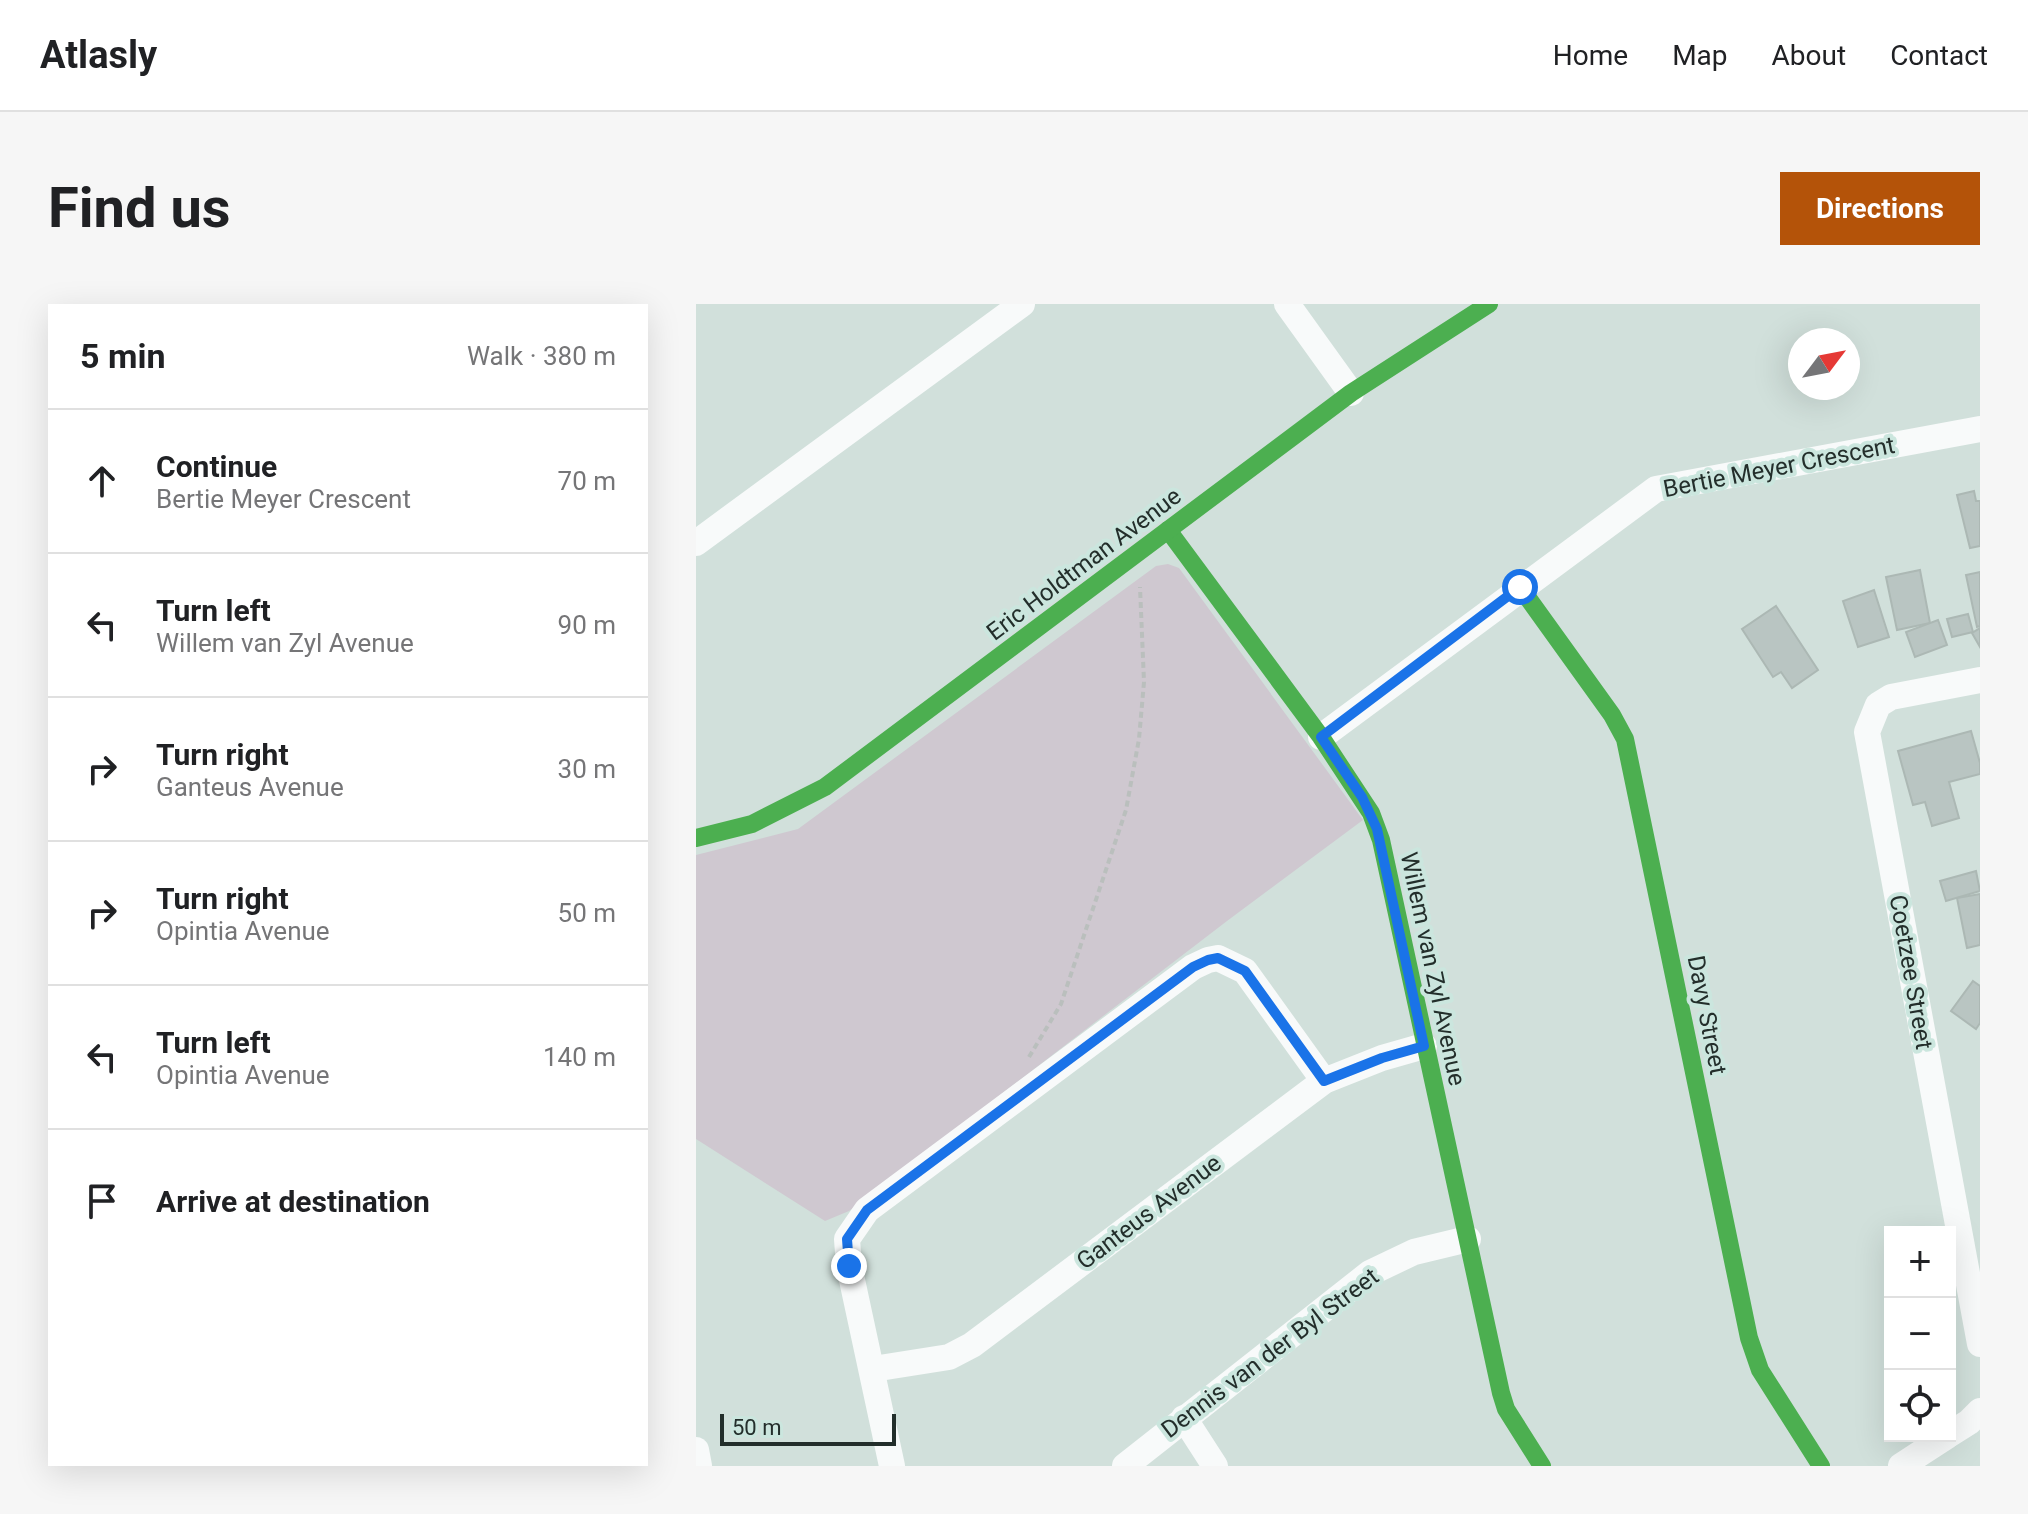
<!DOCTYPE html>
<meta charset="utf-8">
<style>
:root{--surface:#fff;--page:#f6f6f6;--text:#202124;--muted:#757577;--line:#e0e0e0;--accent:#b45309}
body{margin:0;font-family:Roboto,sans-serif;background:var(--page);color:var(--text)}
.controls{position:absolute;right:24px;bottom:24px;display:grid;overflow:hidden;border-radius:0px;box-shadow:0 8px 32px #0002}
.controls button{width:72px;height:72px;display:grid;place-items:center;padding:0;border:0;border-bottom:2px solid var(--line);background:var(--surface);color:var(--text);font:40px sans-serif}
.compass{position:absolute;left:1092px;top:24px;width:72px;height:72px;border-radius:50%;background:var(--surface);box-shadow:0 8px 32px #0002;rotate:58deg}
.scale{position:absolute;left:24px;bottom:20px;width:176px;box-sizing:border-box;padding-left:8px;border:4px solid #232e2b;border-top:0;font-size:22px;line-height:28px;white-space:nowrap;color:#232e2b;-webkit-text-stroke:6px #cbe6de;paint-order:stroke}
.stop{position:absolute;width:24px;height:24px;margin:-18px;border:6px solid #1a73e8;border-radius:50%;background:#fff}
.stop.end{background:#1a73e8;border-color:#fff;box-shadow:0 2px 8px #0008}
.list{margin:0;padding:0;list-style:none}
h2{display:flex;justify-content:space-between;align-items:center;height:104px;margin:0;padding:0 32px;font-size:34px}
h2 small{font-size:26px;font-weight:400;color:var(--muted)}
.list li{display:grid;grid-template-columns:52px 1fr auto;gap:24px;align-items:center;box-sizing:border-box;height:144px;padding:0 32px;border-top:2px solid var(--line)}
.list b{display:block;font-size:30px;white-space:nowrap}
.list p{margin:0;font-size:26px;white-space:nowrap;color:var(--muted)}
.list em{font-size:26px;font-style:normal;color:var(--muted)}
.icon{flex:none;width:44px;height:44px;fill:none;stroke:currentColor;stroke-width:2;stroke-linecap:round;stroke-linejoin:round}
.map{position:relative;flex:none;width:1284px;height:1162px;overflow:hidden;border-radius:0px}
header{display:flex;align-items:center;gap:48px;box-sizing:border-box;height:112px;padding:0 40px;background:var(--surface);border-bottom:2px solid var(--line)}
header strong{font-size:38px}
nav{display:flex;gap:44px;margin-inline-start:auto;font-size:28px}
.intro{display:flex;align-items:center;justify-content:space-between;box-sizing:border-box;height:192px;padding:0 48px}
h1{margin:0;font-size:56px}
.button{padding:20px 36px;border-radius:0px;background:var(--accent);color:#fff;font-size:28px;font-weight:700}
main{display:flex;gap:48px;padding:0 48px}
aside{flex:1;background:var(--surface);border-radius:0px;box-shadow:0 8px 32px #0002}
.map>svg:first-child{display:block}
</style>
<header>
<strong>Atlasly</strong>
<nav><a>Home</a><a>Map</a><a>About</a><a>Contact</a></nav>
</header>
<div class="intro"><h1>Find us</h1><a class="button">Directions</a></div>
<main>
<aside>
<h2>5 min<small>Walk · 380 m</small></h2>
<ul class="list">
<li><svg class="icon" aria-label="ahead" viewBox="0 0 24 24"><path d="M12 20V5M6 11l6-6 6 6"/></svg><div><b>Continue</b><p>Bertie Meyer Crescent</p></div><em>70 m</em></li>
<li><svg class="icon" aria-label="left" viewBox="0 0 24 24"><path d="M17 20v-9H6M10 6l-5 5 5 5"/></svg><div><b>Turn left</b><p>Willem van Zyl Avenue</p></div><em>90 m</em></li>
<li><svg class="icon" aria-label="right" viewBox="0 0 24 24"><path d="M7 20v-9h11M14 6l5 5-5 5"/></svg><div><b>Turn right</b><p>Ganteus Avenue</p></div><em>30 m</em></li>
<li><svg class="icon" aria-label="right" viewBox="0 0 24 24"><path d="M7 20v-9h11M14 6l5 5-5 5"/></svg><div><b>Turn right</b><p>Opintia Avenue</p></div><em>50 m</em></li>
<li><svg class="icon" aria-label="left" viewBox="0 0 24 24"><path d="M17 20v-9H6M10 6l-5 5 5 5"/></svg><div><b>Turn left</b><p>Opintia Avenue</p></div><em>140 m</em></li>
<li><svg class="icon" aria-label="arrive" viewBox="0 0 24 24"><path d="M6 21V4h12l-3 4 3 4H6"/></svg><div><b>Arrive at destination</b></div></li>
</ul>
</aside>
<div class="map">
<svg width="1284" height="1162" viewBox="0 0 1284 1162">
<rect width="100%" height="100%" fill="#d1e0db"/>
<!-- green -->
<polygon fill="#cfc8d0" points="472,260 483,264 667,516 531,617 153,907 129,917 0,835 0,551 102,525 460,262"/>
<!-- building -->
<g fill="#b9c5c2" stroke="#acb8b4" stroke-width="2">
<polygon points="1278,187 1280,197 1284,197 1284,242 1274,244 1261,191"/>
<polygon points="1224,266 1234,319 1201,326 1190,273"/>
<polygon points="1284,268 1284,322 1281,323 1270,271"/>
<polygon points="1178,286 1193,333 1162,343 1147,297"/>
<polygon points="1080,302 1122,366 1096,384 1085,368 1077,373 1046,325"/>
<polygon points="1272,310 1277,328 1256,333 1251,315"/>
<polygon points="1242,316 1251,341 1219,353 1210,328"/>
<polygon points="1284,324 1284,343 1276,329"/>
<polygon points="1275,427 1284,459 1284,470 1253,478 1263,514 1236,522 1229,498 1217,501 1202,447"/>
<polygon points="1280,567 1284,587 1250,597 1244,577"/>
<polygon points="1284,590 1284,641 1271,644 1261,594"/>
<polygon points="1277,677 1284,682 1284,719 1280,725 1255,707"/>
</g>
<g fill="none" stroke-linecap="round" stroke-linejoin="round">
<!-- path -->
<polyline stroke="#babfbd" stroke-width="4" stroke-dasharray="6 4" stroke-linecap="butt" points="333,753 365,700 430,506 443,435 448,378 444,283"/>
<!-- street -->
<g stroke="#f8fafa" stroke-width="26">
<polyline points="591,0 655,89"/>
<polyline points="0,239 326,0"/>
<polyline points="1284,376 1195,393 1182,401 1171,428 1284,1040"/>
<polyline points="625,433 960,185 1284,125"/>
<polyline points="177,1065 253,1053 276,1041 628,777 686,754 728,742"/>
<polyline points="488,1114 519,1162"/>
<polyline points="1254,1130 1273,1118 1284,1107"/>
<polyline points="0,1146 3,1162"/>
<polyline points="196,1162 153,962 151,935 171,906 497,663 512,656 522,654 549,667 628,777"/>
<polyline points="429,1162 674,969 718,948 772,935"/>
<polyline points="1205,1162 1251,1132"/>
</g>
<!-- fast -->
<g stroke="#4caf50" stroke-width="18">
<polyline points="472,226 625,433 675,509 685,536 805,1089 810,1105 846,1162"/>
<polyline points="824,283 916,411 929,435 1053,1034 1064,1066 1125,1162"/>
<polyline points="0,534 56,520 129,483 655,89 793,0"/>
</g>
</g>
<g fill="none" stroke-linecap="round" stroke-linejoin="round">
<!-- route -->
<polyline stroke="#1a73e8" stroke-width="10" points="153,962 151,935 171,906 497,663 512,656 522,654 549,667 628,777 686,754 728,742 681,525 666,493 625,433 824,283"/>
</g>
<g text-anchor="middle" stroke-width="8" stroke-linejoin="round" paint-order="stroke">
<!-- street labels -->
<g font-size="24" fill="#232e2b" stroke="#cbe6de">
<text transform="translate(1083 163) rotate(-11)" y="8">Bertie Meyer Crescent</text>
<text transform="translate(388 260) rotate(-37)" y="8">Eric Holdtman Avenue</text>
<text transform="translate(737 665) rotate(78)" y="8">Willem van Zyl Avenue</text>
<text transform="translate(1215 668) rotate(80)" y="8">Coetzee Street</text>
<text transform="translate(1011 711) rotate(79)" y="8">Davy Street</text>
<text transform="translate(453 908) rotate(-37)" y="8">Ganteus Avenue</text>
<text transform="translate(574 1049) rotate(-37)" y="8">Dennis van der Byl Street</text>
</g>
</g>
</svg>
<div class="controls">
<button>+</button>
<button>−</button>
<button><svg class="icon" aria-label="locate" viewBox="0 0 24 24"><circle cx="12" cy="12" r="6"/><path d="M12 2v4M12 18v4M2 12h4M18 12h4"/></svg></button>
</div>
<svg class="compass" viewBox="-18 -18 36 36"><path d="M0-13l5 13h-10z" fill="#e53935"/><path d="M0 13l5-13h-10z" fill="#757577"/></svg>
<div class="scale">50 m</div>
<div class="stop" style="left:824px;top:283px"></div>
<div class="stop end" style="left:153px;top:962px"></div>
</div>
</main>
